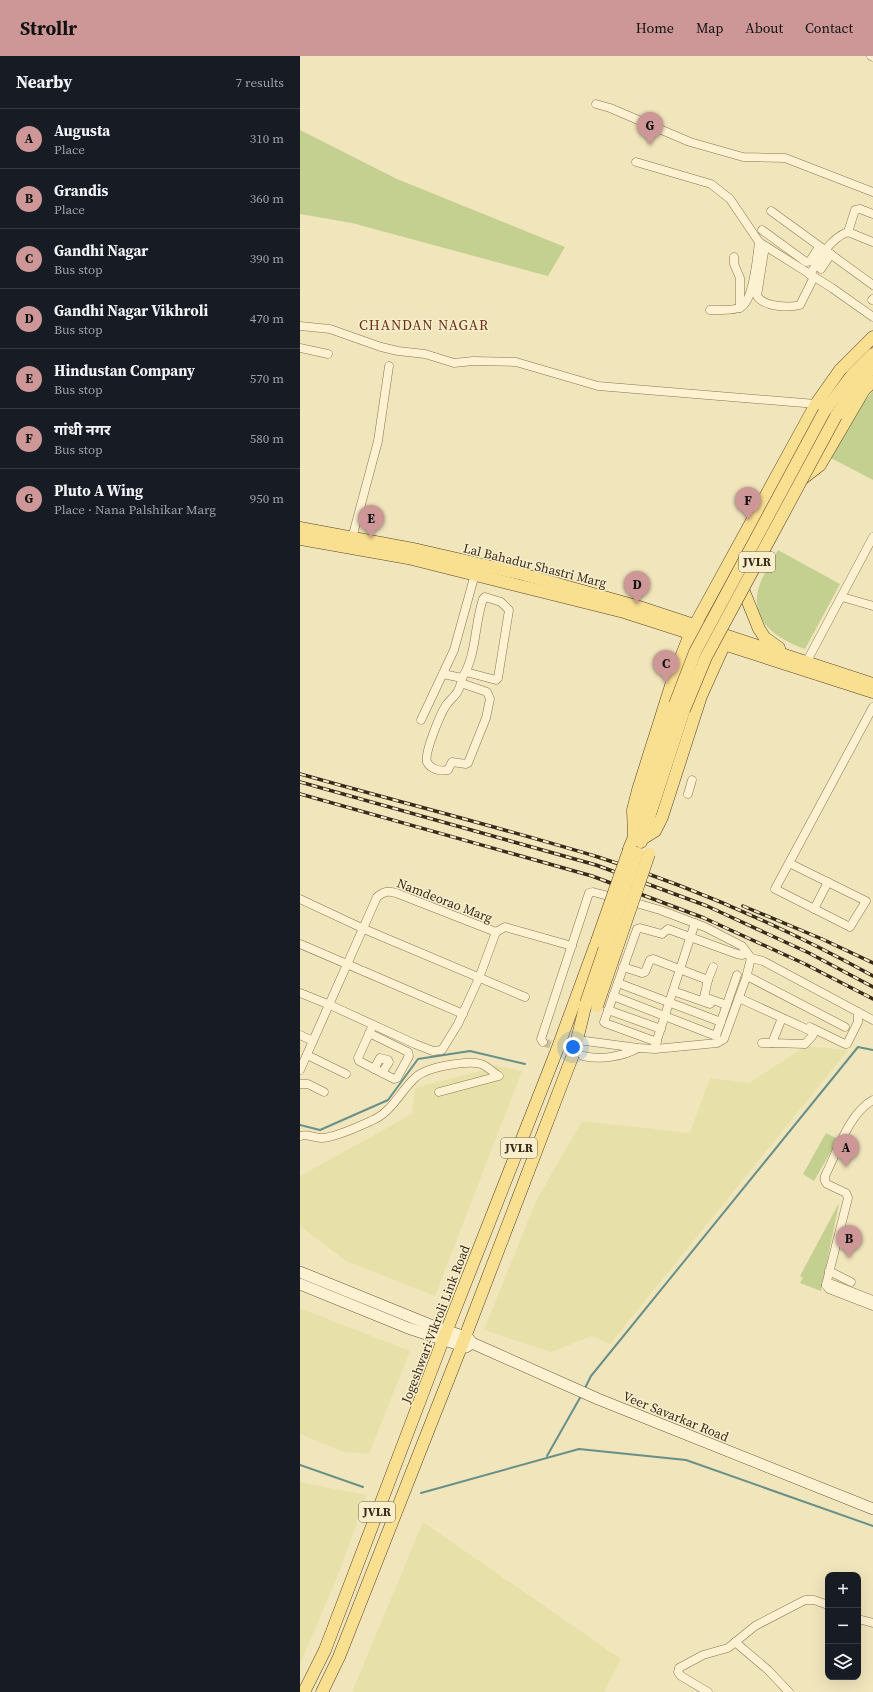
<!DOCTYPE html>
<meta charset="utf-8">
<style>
:root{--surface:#171b24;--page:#242831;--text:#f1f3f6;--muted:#9ea1a6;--line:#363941;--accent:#cc9796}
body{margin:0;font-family:"Source Serif 4","Noto Sans Devanagari",serif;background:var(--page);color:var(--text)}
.controls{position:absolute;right:12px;bottom:12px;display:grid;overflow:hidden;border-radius:8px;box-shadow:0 4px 16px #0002}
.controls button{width:36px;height:36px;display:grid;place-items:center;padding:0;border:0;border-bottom:1px solid var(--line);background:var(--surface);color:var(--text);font:20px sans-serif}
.you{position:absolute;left:273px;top:991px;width:14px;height:14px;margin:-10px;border:3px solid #fff;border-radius:50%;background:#1a73e8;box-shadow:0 0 0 6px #1a73e833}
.badge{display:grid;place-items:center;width:26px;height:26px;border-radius:50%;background:var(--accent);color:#111;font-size:13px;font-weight:700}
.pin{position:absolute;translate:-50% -33px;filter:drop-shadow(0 1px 2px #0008)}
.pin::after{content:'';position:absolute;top:21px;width:14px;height:12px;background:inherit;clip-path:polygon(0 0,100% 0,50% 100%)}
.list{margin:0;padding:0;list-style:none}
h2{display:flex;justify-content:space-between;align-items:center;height:52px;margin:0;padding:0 16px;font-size:17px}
h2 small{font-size:13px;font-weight:400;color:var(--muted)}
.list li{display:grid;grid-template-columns:26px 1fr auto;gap:12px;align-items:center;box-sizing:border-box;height:60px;padding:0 16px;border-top:1px solid var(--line)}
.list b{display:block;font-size:15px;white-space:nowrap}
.list p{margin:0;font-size:13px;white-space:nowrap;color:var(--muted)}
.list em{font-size:13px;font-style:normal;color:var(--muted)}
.icon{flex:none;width:22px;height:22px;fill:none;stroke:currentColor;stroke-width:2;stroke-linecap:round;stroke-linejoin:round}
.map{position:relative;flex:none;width:573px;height:1636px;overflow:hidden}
header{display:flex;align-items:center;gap:24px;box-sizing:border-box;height:56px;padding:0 20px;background:var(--accent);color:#111}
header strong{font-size:19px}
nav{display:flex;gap:22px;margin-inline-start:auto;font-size:14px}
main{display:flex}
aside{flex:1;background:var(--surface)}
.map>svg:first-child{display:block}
</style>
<header>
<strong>Strollr</strong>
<nav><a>Home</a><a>Map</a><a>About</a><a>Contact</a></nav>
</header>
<main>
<aside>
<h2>Nearby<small>7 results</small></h2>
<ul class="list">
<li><span class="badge">A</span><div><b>Augusta</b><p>Place</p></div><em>310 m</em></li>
<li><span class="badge">B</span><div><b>Grandis</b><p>Place</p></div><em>360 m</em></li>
<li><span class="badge">C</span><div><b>Gandhi Nagar</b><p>Bus stop</p></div><em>390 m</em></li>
<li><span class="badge">D</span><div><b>Gandhi Nagar Vikhroli</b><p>Bus stop</p></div><em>470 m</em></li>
<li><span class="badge">E</span><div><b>Hindustan Company</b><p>Bus stop</p></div><em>570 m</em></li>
<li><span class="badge">F</span><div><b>गांधी नगर</b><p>Bus stop</p></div><em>580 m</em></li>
<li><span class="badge">G</span><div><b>Pluto A Wing</b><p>Place · Nana Palshikar Marg</p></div><em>950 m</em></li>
</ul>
</aside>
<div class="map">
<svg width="573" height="1636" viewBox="0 0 573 1636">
<rect width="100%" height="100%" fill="#f1e5bc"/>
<!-- farmland -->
<g fill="#e7e1a9">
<polygon points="506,990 548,994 310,1288 292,1280 251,1296 184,1274 236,1145 282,1065 390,1077 410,1022 449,1027"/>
<polygon points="188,1008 222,1015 135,1240 46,1205 1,1171 0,1167 0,1120 112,1058 115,1032 184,1014"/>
<polygon points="0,1252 110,1295 69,1398 44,1396 0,1378"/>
<polygon points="0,1426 67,1439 38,1519 0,1608"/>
<polygon points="123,1466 321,1603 304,1636 52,1636"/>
</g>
<!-- green -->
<g fill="#c4d090">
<polygon points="0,74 97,123 265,191 248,220 52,167 0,158"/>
<polygon points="573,335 573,424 529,401 560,351"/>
<path d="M478,494L540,528L505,593C473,582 446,561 461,525C466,514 473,504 478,494Z"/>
<polygon points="526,1077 538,1083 514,1125 503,1118"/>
<polygon points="539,1147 521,1235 500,1227 503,1222 500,1220"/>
</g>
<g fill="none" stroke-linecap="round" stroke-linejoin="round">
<!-- stream -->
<g stroke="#679089" stroke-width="2">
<polyline points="0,1069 20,1074 88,1044 118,1003 170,995 225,1008"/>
<polyline points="285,1332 291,1320 558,991 573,994"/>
<polyline points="247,1400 281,1340"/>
<polyline points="0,1409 63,1431"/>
<polyline points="121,1437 279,1393 386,1404 573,1470"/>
</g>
<!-- street-tunnel -->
<polyline stroke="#ccc09c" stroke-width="8" stroke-dasharray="8 4" stroke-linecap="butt" points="243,986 278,999"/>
<!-- street casing -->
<g stroke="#8a7454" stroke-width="9">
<g id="street">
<polyline points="571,0 573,1"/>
<polyline points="296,48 310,52 390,86 443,101 485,102 573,136"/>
<polyline points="336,106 411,128 430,143 459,186 532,232 573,261"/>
<polyline points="471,155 573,229"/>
<polyline points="573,158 560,153 555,154 548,176 573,186"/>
<polyline points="462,174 506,206 510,205 519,191"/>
<path d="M465,190L457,240C464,251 489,252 500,249L514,221"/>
<polyline points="434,201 434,208 440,222 440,252"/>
<polyline points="521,213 531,198"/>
<path d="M510,219C518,204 530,182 548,176"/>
<polyline points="572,244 573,243"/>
<path d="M410,254C417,254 435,255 441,251C454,244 457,201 459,186"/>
<polyline points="0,270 30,273 81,291 98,295 125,298 154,307 173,305 216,306 298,330 516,348"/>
<polyline points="0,292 28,298"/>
<polyline points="51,486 78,385 89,310"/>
<polyline points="542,541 573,550"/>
<polyline points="507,605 573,481"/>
<path d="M143,618L162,622C161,628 159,635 155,639C153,642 149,645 147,648C141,656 124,697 127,706C128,708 131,711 133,712C138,715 143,715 148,714L152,706L166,708L168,707L186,662L190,643L187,636L161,627"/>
<path d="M162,622C177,599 174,569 183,543L185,541L201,546L209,554L198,622L196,624L166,616"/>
<polyline points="121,664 154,594 175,518"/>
<polyline points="388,738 392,724"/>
<polyline points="489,807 566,845 550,871 475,833 573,651"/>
<polyline points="0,843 64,873 225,941"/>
<polyline points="329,845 360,854 405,871 442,890 451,902 463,905 573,964"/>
<polyline points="514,853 528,826"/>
<polyline points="0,888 163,958"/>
<polyline points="323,911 342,917 345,916 350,904 353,903 408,924 404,941 427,949"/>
<polyline points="447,920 545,971"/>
<polyline points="408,924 413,911"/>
<polyline points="318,927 421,966"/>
<polyline points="373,935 410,948"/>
<polyline points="0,937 30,949 115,988 133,995 142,994 158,968 179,922 196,876"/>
<polyline points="313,940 416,980 437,919"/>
<polyline points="439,942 513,976 513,979 505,988 472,987 482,962"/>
<polyline points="308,954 361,973"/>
<polyline points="510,971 545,988 547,988 558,966 558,956"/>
<polyline points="69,977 108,996 109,1000 97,1022 94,1023 59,1005 58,1002 73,969"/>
<polyline points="0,979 13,985"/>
<polyline points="278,984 338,992 355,993 417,987 424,983 446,922 451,902"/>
<polyline points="243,986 241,983 289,837 293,836 316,842"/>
<polyline points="357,986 305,967 304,966 337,873 340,872 362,878 368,873 437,898 442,899 447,897"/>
<polyline points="462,987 472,987"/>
<polyline points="355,990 395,867"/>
<polyline points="7,999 46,1018"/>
<path d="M283,1000C300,1004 322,1001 338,992"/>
<polyline points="74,1013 80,1002 88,1004 89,1006 82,1017"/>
<path d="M0,1014L77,841C84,835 88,835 96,837L196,876L205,871L272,890"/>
<polyline points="0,1028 8,1028 24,1036"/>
<path d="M0,1080C7,1077 13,1082 21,1082C35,1082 60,1070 73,1064C92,1056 101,1034 116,1021C127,1011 167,1004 181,1008C187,1010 194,1017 199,1020L139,1036"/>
<polyline points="529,1215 551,1226"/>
<path d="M526,1229L548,1142L546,1137L527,1128L525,1125V1120C537,1096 549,1057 573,1044"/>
<polyline points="573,1244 532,1228 526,1229 529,1233 573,1250"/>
<polyline points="558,1563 573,1567"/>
<polyline points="435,1586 468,1614 489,1636"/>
<polyline points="408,1636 381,1620 378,1616 379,1612 403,1599 428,1592 455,1570 505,1544 514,1544 528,1549"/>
</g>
</g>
<!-- secondary casing -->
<g stroke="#6c5538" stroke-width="12">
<g id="secondary">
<polyline points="0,1216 133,1270 168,1282 172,1287 298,1343 573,1453"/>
<polyline points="0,1228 108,1272 166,1291 169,1289"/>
</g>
</g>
<!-- primary casing -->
<g stroke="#574229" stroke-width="13">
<g id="primary">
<polyline points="524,356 552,319 573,298"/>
<polyline points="536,360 563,320 573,311"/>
<polyline points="502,423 520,409 564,334 573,325"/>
<polyline points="0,472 118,494 222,518 336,550 573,628"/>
<polyline points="0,483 108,502 324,556 573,636"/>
<polyline points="440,526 459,573 465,582 479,592"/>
<polyline points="338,766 375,648"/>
<polyline points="342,783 355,775 362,761 401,640 424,589 424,581"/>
<polyline points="341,786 384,654"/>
<polyline points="329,793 334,781 333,754 338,734 375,617 390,578 516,348 540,314 573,281"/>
<polyline points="4,1636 25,1594 141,1289 257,994 297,885"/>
<polyline points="22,1636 39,1601 165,1281 274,996 286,947"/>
</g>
</g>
<!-- street -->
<use href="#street" stroke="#fcf1d0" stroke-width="8"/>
<!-- secondary -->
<use href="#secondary" stroke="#fcf1d0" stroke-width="11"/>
<!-- primary -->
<use href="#primary" stroke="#f9df90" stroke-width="12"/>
<!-- rail casing -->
<g stroke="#382b1a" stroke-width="3.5">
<g id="rail">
<path d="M0,718C99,746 199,771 298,801C393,831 486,872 573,920"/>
<polyline points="0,726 296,809 407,850 509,897 573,931"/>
<polyline points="0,738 292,820 404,862 505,908 573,943"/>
<polyline points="443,850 522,883 573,907"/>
</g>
</g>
<!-- rail -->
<use href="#rail" stroke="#f8eecc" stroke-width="2" stroke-dasharray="6" stroke-linecap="butt"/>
<!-- primary-bridge casing -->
<g stroke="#574229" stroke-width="13" stroke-linecap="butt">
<g id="primary-bridge">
<polyline points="375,648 395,596 524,356"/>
<polyline points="384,654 406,601 536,360"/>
<polyline points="297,885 329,794"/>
<polyline points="286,947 337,797"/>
<polyline points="297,950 349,798"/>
</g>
</g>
<!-- primary-bridge -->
<use href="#primary-bridge" stroke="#f9df90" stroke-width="12"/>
</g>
<g text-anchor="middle" stroke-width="3" stroke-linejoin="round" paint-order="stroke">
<!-- shield labels -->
<g fill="#f8eecc" stroke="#72664f" stroke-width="1">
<rect x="439" y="496" width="36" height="20" rx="3"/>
<rect x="201" y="1082" width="36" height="20" rx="3"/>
<rect x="59" y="1446" width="36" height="20" rx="3"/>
</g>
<g font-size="12" font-weight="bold" fill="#382b1a">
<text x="457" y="510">JVLR</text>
<text x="219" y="1096">JVLR</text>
<text x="77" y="1460">JVLR</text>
</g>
<!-- street labels -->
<g font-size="13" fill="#382b1a" stroke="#f8eecc">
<text transform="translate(235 509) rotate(14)" y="5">Lal Bahadur Shastri Marg</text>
<text transform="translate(145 844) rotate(21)" y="5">Namdeorao Marg</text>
<text transform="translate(135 1268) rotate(-69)" y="5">Jogeshwari-Vikroli Link Road</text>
<text transform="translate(376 1360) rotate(22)" y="5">Veer Savarkar Road</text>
</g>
<!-- neighbourhood labels -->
<g font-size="14" letter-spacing="1" fill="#682d16" stroke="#f8eecc">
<text x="124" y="274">CHANDAN NAGAR</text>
</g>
</g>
</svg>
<div class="controls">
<button>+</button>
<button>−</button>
<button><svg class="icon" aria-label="layers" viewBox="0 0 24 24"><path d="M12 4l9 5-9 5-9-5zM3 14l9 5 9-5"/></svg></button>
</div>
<div class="you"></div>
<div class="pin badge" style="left:546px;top:1111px">A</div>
<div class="pin badge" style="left:549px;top:1202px">B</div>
<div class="pin badge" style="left:366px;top:627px">C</div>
<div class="pin badge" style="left:337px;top:548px">D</div>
<div class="pin badge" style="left:71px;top:482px">E</div>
<div class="pin badge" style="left:448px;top:464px">F</div>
<div class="pin badge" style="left:350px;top:89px">G</div>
</div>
</main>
